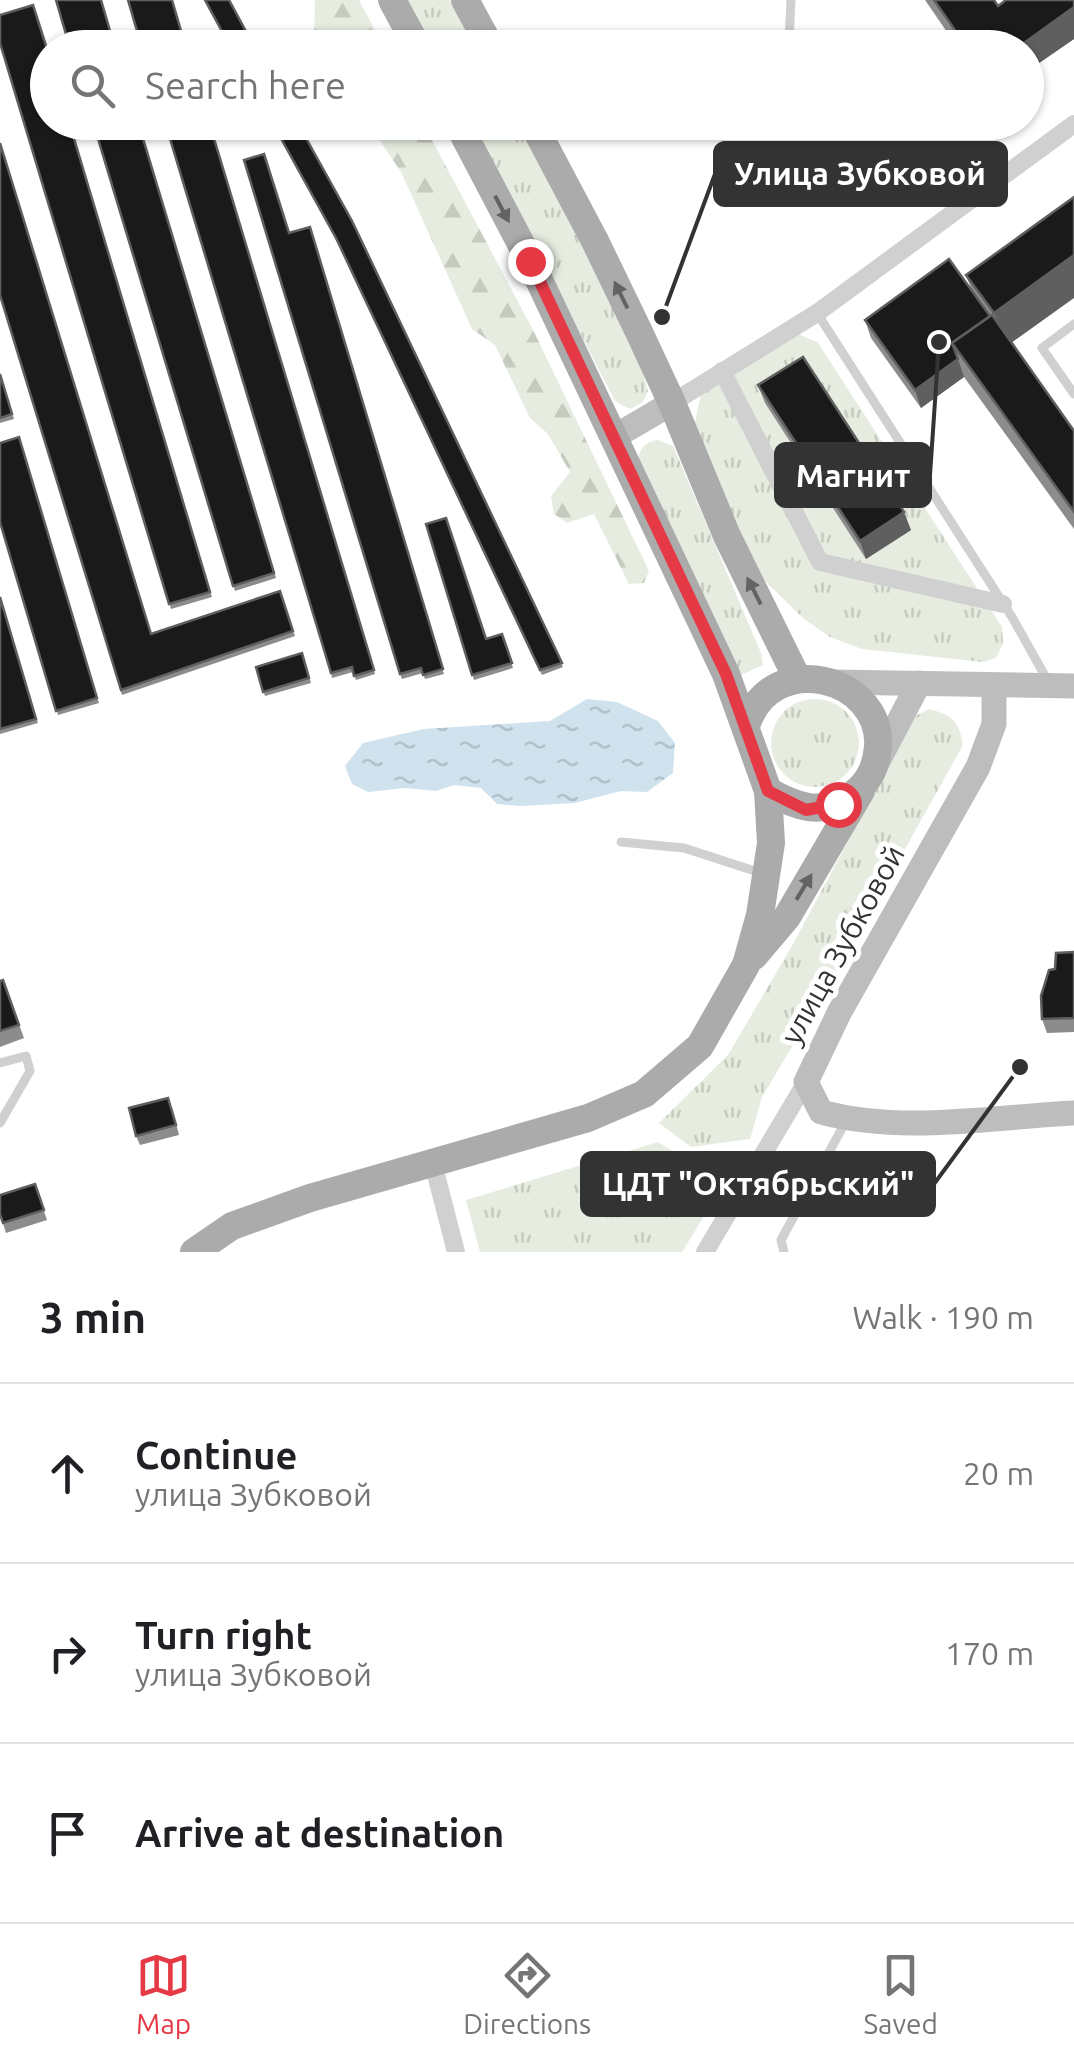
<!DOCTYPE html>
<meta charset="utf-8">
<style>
:root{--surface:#fff;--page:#f2f2f2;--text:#202124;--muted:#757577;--line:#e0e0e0;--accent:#e63946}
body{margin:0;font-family:Ubuntu,sans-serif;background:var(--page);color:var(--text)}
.stop{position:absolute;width:30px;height:30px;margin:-22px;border:8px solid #e63946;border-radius:50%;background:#fff}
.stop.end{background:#e63946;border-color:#fff;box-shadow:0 2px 10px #0008}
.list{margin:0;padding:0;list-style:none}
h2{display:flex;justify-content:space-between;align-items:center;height:130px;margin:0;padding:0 40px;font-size:42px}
h2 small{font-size:32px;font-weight:400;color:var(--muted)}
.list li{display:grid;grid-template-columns:65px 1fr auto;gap:30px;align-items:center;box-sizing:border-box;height:180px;padding:0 40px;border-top:2px solid var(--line)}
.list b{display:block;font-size:38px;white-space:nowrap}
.list p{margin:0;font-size:32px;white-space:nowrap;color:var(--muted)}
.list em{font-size:32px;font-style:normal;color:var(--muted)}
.icon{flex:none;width:55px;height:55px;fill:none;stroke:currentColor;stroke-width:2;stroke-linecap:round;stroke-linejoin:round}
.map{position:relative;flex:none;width:1074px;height:1252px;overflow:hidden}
.search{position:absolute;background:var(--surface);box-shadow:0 2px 8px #0004;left:30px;right:30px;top:30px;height:110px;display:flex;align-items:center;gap:25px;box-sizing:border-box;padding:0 35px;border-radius:55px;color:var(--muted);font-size:38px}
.sheet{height:670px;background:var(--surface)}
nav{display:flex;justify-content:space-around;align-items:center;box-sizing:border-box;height:140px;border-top:2px solid var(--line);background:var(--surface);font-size:28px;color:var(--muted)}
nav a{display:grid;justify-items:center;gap:5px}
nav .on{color:var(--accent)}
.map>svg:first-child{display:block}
</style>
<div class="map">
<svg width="1074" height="1252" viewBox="0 0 1074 1252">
<defs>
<pattern id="grass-tufts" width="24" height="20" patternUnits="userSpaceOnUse" patternTransform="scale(2.5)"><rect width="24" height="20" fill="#e6ecdf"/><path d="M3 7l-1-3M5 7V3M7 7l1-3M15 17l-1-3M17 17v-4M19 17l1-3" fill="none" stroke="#c6cbc0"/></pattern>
<pattern id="forest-firs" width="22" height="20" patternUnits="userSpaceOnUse" patternTransform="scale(2.5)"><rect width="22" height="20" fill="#e6ecdf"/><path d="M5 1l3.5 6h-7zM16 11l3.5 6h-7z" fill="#c6cbc0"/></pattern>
<pattern id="water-ripples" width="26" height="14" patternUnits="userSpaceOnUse" patternTransform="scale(2.5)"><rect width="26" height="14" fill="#cfe2ee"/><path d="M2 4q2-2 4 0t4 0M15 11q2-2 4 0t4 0" fill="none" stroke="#b2c2cd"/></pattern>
</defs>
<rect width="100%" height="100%" fill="#fff"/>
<!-- grass -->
<g fill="url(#grass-tufts)">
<polygon points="405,0 450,0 477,47 430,47"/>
<polygon points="471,123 518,123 583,242 643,372 648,391 643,402 630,409 615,401"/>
<polygon points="799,334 818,343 1002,627 1003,644 996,658 983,662 862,649 830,637 804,619 756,572 694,426 701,395"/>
<path d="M658,440L673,446L761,653L763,665L741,675L637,463C640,449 643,442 658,440Z"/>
<circle cx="815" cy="743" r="44"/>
<path d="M929,709C952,715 959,721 963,745L833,978L762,1097L750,1139L691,1147L659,1123L728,1055L793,944L915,716Z"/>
<polygon points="658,1142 724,1183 682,1252 480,1252 466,1200"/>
</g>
<!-- forest -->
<g fill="url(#forest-firs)">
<polygon points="315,0 359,0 384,47 319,47 314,39"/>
<polygon points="368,123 423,123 534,332 649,571 644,583 629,584 594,514 567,523 554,514 551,496 570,472 548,434 530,418 495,345 472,329 401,172"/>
</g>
<!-- water -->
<polygon fill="url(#water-ripples)" points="587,699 617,702 658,721 675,743 673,773 647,792 621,791 575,803 520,806 497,804 481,788 454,785 436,791 405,788 368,792 352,784 345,766 363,743 424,729 550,721"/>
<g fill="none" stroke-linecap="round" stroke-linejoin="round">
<!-- lane -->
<g stroke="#d0d0d0" stroke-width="9">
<polyline points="789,42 791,0"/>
<polyline points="817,313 1012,617 1049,683"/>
<polyline points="1074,324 1042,348 1074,394"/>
<polyline points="621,842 684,848 764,874"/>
<polyline points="0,1063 26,1056 30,1071 0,1123"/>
<polyline points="784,1252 781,1240 846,1121"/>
</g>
<!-- street -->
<g stroke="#d0d0d0" stroke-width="18">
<polyline points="722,371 820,562 1003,604"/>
<polyline points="672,403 817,313 1074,124"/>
<polyline points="433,1163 456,1252"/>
<polyline points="705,1252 806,1082"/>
</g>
<!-- secondary -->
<g stroke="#bdbdbd" stroke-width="25">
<polyline points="614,437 672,403"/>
<polyline points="832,682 1074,686"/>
<path d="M994,686V724L978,767L839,1013L806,1082L821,1112C902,1134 992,1117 1074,1113"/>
<polyline points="877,763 919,683"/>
</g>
<!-- primary -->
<g stroke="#ababab" stroke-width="28">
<polyline points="392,0 418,48"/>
<polyline points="465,0 491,48"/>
<path d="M457,122L530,261L726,674L768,791C795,806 820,816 848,798C867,785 876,770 878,747C883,677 771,647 746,726"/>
<polyline points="532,122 595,241 639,332 672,403 727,536 797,678"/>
<polyline points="754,956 787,917 861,791"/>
<polyline points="194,1252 232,1226 310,1198 588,1118 644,1094 700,1046 746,965 760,915 771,843 768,791"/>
</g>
</g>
<!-- wall -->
<g fill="#8c8c8c">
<polygon points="925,0 994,0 998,6 1074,39 1026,72 1026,48 958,48"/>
<polygon points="33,5 212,597 171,609 0,43"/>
<polygon points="93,122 138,122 276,578 235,591"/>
<polygon points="209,122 375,674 356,680 353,672 332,678 331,673"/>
<polygon points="271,122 297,122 352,221 563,667 542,675 338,243"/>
<polygon points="1074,197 1012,343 1074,431 1074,529 964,377 921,408 871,338 865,320 972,291 966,275"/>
<polygon points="289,233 444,674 425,679 423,673 402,679 400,674"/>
<polygon points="0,295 151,634 280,591 295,636 122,695"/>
<polygon points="0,374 14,419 0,423"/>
<polygon points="758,385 911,530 866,559 765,403"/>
<polygon points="19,437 99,703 58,715 0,522"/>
<polygon points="426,524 486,639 502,634 513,668 474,680"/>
<polygon points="0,596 38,723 0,734"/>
<polygon points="302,653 311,683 265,696 256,667"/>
<polygon points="1074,952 1074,1032 1047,1033 1042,1019 1055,969"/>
<polygon points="3,980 24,1038 0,1047 0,981"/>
<polygon points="172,1107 179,1135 140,1145 136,1136"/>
<polygon points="35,1184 47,1220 6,1233 0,1214"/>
</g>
<!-- shaded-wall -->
<g fill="#5f5f5f">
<polygon points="1074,7 1074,39 1026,72 1026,48 1017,48"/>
<polygon points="1074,255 1074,298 972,371 1000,329 994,313"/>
<polygon points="958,359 964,377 921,408 915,390"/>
<polygon points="904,512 911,530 866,559 860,541"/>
</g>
<!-- building -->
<g fill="#1a1a1a" stroke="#5f5f5f" stroke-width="2.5">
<polygon points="56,0 101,0 115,48 70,48"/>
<polygon points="128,0 172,0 186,48 142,48"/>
<polygon points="205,0 229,0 255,48 231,48"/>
<polygon points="934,0 994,0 998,6 1006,0 1074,0 1074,7 1017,48 975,48 971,42 966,46"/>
<polygon points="33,5 48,52 48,122 69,122 210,592 169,604 0,43 0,15"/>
<polygon points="93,122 138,122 274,573 233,586"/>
<polygon points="165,122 209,122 374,670 354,676 352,667 331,673"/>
<polygon points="272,122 297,122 352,221 562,663 540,670 336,238"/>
<polygon points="0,143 151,634 280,591 293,631 121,690 0,295"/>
<polygon points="264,154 289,233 310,227 443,669 423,675 421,668 400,674 244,160"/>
<polygon points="1074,197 1074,255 994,313 966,275"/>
<polygon points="949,259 990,316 952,343 958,359 915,390 865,320"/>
<polygon points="992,315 1074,431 1074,512 952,343"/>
<polygon points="803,357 904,512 860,541 758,385"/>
<polygon points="0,374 12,414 0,418"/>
<polygon points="19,437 97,698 56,711 0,522 0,443"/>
<polygon points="446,518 486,639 502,634 512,663 472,675 426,524"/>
<polygon points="0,597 36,719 0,729"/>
<polygon points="302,653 309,678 263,692 256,667"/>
<polygon points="1074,952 1074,1018 1042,1019 1041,996 1049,970 1055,969 1056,953"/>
<polygon points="3,980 19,1025 0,1031 0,981"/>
<polygon points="168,1098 176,1125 136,1136 129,1108"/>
<polygon points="35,1184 44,1210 3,1223 0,1214 0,1195"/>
</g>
<!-- one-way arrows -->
<defs><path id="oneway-solid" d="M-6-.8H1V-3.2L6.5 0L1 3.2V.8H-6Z" transform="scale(2.5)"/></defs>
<g fill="#636363">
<use href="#oneway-solid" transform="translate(502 209) rotate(62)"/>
<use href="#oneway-solid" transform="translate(621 295) rotate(-116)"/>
<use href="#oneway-solid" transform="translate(754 591) rotate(-117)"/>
<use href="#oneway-solid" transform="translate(804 887) rotate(-59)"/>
</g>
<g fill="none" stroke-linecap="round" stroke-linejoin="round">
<!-- route -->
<polyline stroke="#e63946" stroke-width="12" points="530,261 726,674 768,791 806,810 838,804"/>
</g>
<g text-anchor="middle" stroke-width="10" stroke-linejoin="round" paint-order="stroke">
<!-- street labels -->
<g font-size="30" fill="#333" stroke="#fff">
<text transform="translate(843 945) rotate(-61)" y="10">улица Зубковой</text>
</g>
</g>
<!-- callouts -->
<path fill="none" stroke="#333" stroke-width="4" d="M662 317L715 174M939 342L930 475M1020 1067L934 1184"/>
<g fill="#333" stroke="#fff" stroke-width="4">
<circle cx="662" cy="317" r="10"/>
<circle cx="939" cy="342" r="10"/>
<circle cx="1020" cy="1067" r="10"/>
</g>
<g fill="#333" stroke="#333" stroke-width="4">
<rect x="715" y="143" width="291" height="62" rx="10"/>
<rect x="776" y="444" width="154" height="62" rx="10"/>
<rect x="582" y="1153" width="352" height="62" rx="10"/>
</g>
<g font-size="32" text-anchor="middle" font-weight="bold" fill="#fff">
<text x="860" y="185">Улица Зубковой</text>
<text x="853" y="487">Магнит</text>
<text x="758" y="1195">ЦДТ "Октябрьский"</text>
</g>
</svg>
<div class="stop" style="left:838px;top:804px"></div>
<div class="stop end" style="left:530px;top:261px"></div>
<div class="search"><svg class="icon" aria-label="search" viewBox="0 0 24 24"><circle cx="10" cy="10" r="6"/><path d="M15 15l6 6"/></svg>Search here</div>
</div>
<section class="sheet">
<h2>3 min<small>Walk · 190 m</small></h2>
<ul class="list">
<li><svg class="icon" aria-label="ahead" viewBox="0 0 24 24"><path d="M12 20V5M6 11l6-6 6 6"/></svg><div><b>Continue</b><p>улица Зубковой</p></div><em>20 m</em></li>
<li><svg class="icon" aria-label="right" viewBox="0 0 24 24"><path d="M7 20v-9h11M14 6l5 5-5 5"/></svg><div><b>Turn right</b><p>улица Зубковой</p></div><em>170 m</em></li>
<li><svg class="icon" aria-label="arrive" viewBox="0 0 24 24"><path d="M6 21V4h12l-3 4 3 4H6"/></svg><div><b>Arrive at destination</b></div></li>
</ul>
</section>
<nav>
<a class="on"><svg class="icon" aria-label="map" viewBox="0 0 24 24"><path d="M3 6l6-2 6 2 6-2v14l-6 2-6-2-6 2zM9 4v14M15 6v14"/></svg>Map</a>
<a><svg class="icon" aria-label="directions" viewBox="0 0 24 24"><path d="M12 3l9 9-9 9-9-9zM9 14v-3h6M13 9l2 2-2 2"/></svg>Directions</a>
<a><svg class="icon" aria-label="saved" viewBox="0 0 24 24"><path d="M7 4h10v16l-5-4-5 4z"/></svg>Saved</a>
</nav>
